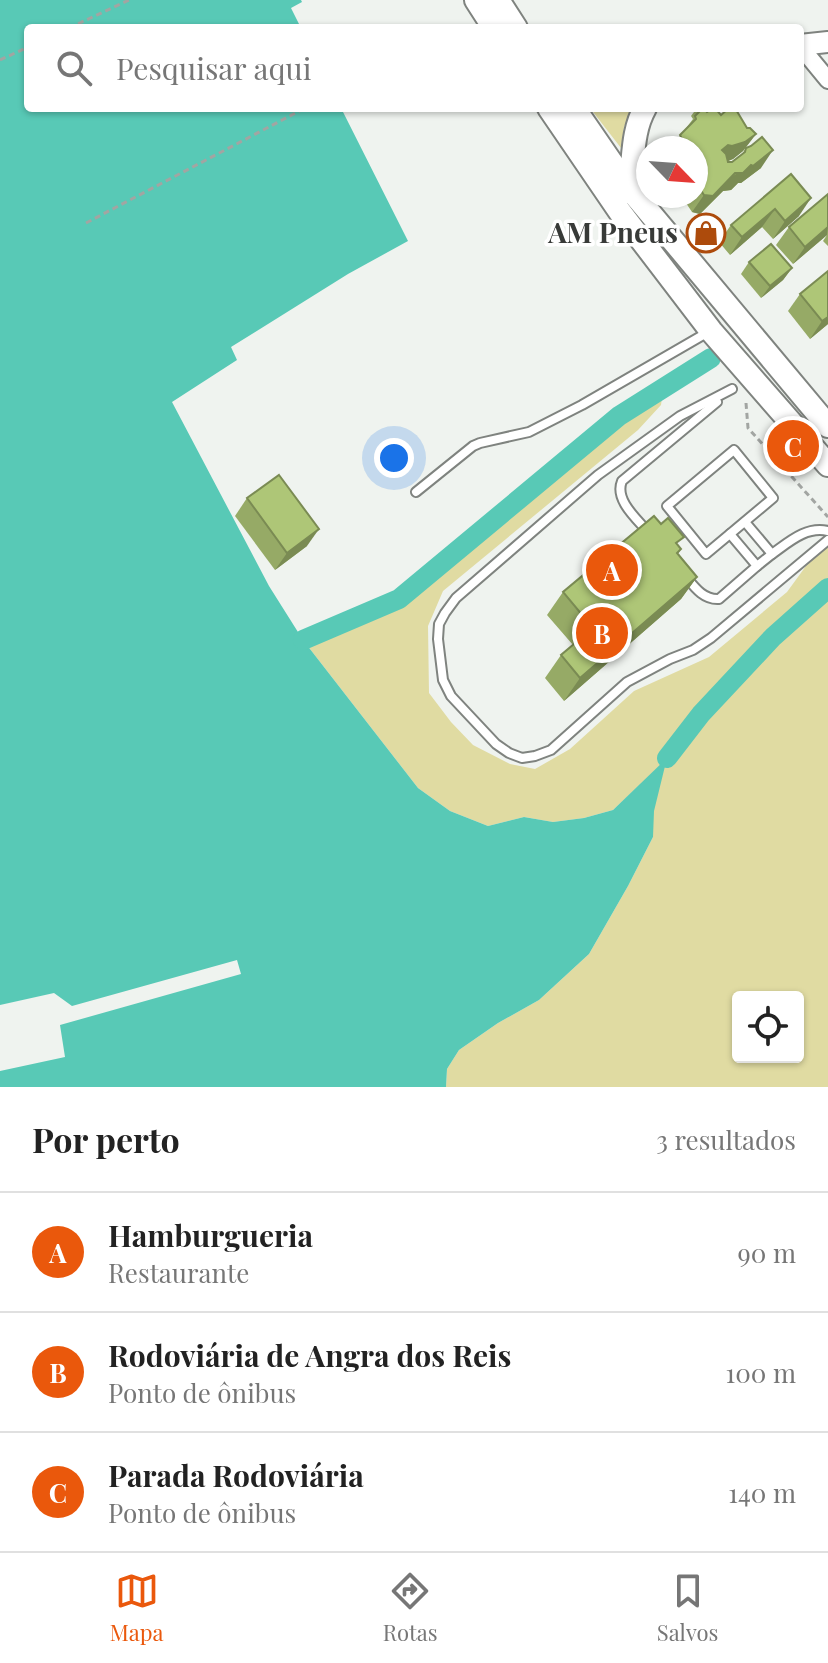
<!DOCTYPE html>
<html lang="pt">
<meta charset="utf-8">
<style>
:root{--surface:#fff;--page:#f6f6f6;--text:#222;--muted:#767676;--line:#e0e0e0;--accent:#ea580c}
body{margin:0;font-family:"Playfair Display",serif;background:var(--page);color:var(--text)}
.controls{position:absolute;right:24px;bottom:24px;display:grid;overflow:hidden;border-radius:8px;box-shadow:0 2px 6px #0004}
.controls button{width:72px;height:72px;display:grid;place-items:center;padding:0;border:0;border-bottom:2px solid var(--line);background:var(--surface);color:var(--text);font:40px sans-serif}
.compass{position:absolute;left:636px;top:136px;width:72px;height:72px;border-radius:50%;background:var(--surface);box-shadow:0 2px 6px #0004;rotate:115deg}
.you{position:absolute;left:394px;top:458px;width:28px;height:28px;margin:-20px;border:6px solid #fff;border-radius:50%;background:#1a73e8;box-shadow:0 0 0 12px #1a73e833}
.badge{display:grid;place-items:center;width:52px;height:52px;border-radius:50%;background:var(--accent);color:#fff;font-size:26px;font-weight:700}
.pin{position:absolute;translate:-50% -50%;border:4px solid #fff;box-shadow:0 2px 8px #0006}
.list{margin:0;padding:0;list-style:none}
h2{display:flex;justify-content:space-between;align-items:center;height:104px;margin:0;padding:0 32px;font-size:34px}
h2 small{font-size:26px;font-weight:400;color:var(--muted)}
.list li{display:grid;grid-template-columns:52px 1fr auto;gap:24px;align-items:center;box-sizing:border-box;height:120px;padding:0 32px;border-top:2px solid var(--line)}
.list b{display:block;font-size:30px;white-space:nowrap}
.list p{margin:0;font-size:26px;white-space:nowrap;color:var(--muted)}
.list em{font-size:26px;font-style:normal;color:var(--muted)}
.icon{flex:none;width:44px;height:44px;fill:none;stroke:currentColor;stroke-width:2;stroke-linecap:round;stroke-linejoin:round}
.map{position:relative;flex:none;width:828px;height:1087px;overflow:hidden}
.search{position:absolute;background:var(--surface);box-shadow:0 2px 6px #0004;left:24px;right:24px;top:24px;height:88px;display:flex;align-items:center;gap:20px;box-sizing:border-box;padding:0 28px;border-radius:8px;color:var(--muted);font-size:30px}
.sheet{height:464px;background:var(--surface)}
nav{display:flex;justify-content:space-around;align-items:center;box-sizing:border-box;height:112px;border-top:2px solid var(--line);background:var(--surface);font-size:22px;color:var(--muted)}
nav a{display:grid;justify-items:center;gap:4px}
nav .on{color:var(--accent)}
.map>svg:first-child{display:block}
</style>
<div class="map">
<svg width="828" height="1087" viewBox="0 0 828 1087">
<rect width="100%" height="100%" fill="#eff3ef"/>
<!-- green -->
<g fill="#e0dba2" fill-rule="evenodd">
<polygon points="590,108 633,108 624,127 621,148"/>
<path d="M655,393L662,398L661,405L638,430L443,591L428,626L429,693L451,722L473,745L510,764L535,769L570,749L634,691L709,657L787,592L814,555L828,543V1087H446L447,1069L459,1050L498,1023L539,1000L589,954L628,886L653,837V811L666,760L613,810L584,818L553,822L524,817L488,826L450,811L418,788L303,640L399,599L619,416ZM738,997H798V1057H738Z"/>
</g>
<!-- water -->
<polygon fill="#58c9b6" points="0,0 301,0 302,2 291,8 301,28 28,28 28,108 341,108 408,241 348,274 231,347 237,360 172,402 269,586 303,640 418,788 450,811 488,826 524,817 553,822 584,818 613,810 667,758 654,811 653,837 628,886 589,954 539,1000 498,1023 459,1050 447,1069 446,1087 0,1087 0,1071 65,1057 60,1025 241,974 237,960 72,1006 54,993 0,1005"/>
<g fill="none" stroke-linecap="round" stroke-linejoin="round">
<!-- canal -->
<g stroke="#58c9b6" stroke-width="20">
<polyline points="303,640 399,599 619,416 711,358"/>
<polyline points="667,758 701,714 773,637 828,588"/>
</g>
<!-- service casing -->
<g stroke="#7f837f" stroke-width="12">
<g id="service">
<polyline points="732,389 680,416 598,475 456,598 445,613 439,624 438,639 443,680 451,696 496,744 509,753 522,758 535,756 551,750 627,682 670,659 693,650 711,638 828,540"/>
<polygon points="734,450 773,498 706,554 667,506"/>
<polyline points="416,492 473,446 480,443 529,432 582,405 710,331"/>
<path d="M649,533C637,519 614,500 622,481L717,402"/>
<polyline points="730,534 757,566 772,554 745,522"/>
<path d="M772,554C789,542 806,526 828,531"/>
<path d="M686,577C695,588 704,600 719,599L757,566"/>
</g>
</g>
<!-- minor casing -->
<g stroke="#7f837f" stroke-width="20">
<polyline id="minor" points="800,46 828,80"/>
</g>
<!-- tertiary casing -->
<g stroke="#7f837f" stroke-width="24">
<polyline id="tertiary" points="800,45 828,42"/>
</g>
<!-- secondary casing -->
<g stroke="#7f837f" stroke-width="26">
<g id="secondary">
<polyline points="476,0 494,28"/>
<polyline points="498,0 516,28"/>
<polyline points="549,108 620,212 711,331 828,465"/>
<polyline points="574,108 629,188 828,426"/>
<path d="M628,192C635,164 630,135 645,108"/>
</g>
</g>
<!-- path -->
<g stroke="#a2a5a2" stroke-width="3" stroke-dasharray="6 4" stroke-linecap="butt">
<polyline points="69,28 129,0"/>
<polyline points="0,60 28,47"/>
<polyline points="86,223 305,108"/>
<polyline points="746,403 748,428 828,517"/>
</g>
<!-- service -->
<use href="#service" stroke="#fff" stroke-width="8"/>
<!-- minor -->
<use href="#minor" stroke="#fff" stroke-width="16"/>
<!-- tertiary -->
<use href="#tertiary" stroke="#fff" stroke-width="20"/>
<!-- secondary -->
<use href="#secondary" stroke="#fff" stroke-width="22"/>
</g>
<!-- wall -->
<g fill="#96aa66">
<polygon points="697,108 715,108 721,115 747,128 756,134 743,151 733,159 728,161 732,162 742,154 746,148 761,168 741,183 738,183 731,190 723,191 700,214 692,212 682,197 676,197 696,196 696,148 671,148 693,119 691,116"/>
<polygon points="791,174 799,216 773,239 762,227 730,255 719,242 731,225"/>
<polygon points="828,194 828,246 823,241 827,235 793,264 776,245 789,227"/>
<polygon points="749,262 792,268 783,280 761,298 741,274"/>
<polygon points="800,294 828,324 810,339 788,311"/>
<polygon points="247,498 307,546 275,570 235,516"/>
<polygon points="661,524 681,549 678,554 697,577 681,599 564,701 545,678 561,655 573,645 547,615 563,592"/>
</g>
<!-- shaded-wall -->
<g fill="#7a8b53">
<polygon points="756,134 743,151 733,159 720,164 722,150 728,145"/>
<polygon points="773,150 761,168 741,183 738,183 731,190 723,191 700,214 692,212 704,195"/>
<polygon points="811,198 799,216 773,239 785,221"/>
<polygon points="775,209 762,227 730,255 742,237"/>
<polygon points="828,227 827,235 793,264 805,247"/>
<polygon points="792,268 783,280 761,298 770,286"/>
<polygon points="828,317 828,324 810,339 822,321"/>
<polygon points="319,529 307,546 275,570 287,553"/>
<polygon points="697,577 681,599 564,701 580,678"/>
</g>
<!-- building -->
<g fill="#aec677" stroke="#7a8b53" stroke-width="2">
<polygon points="703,108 707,112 710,110 709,108 715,108 721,115 729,108 735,108 747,128 750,128 756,134 745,142 732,146 728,145 722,150 726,154 728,162 732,162 745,152 746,148 751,146 762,137 773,150 753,166 751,165 743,173 735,173 713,196 704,195 696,183 696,172 698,170 698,160 696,159 696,148 686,148 680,135 696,119 695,116"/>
<polygon points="791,174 811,198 785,221 775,209 742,237 731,225"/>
<polygon points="828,194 828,227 805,247 789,227"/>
<polygon points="771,244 792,268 770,286 749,262"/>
<polygon points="828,271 828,317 822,321 800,294"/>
<polygon points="279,475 319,529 287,553 247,498"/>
<polygon points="654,516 661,524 668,518 684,537 676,543 681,549 677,553 697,577 580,678 561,655 593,628 563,592"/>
</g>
<!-- icons -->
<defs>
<g id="shop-ring" transform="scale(2)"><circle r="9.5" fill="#fff" stroke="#ad4b0c" stroke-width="1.5"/><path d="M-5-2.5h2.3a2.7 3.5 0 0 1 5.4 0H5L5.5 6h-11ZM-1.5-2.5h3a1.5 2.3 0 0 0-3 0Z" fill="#ad4b0c"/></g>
</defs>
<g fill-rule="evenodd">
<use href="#shop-ring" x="706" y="233"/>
</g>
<g text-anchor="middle" stroke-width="7" stroke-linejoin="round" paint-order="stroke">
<!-- poi labels -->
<g font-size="28" font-weight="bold" fill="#383a38" stroke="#fff" text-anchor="end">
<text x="678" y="243">AM Pneus</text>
</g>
</g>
</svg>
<div class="controls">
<button><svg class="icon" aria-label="locate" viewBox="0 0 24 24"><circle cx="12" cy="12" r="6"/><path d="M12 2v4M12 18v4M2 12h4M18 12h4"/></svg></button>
</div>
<svg class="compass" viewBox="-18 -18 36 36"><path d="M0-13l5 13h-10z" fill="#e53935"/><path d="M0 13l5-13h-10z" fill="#767676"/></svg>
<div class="you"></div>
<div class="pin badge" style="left:612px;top:570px">A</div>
<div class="pin badge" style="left:602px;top:633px">B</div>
<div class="pin badge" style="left:793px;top:446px">C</div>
<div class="search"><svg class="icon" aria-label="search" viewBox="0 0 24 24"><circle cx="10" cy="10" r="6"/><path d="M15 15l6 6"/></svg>Pesquisar aqui</div>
</div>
<section class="sheet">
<h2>Por perto<small>3 resultados</small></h2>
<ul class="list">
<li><span class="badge">A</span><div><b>Hamburgueria</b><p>Restaurante</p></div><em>90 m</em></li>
<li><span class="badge">B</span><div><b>Rodoviária de Angra dos Reis</b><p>Ponto de ônibus</p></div><em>100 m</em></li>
<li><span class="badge">C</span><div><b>Parada Rodoviária</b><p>Ponto de ônibus</p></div><em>140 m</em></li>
</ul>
</section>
<nav>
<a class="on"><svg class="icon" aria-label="map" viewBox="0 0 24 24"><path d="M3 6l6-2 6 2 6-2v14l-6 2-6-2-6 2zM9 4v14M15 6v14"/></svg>Mapa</a>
<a><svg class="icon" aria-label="directions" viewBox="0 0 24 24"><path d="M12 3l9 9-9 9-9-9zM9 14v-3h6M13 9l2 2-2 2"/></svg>Rotas</a>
<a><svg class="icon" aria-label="saved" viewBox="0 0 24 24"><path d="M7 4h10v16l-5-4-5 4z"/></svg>Salvos</a>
</nav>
